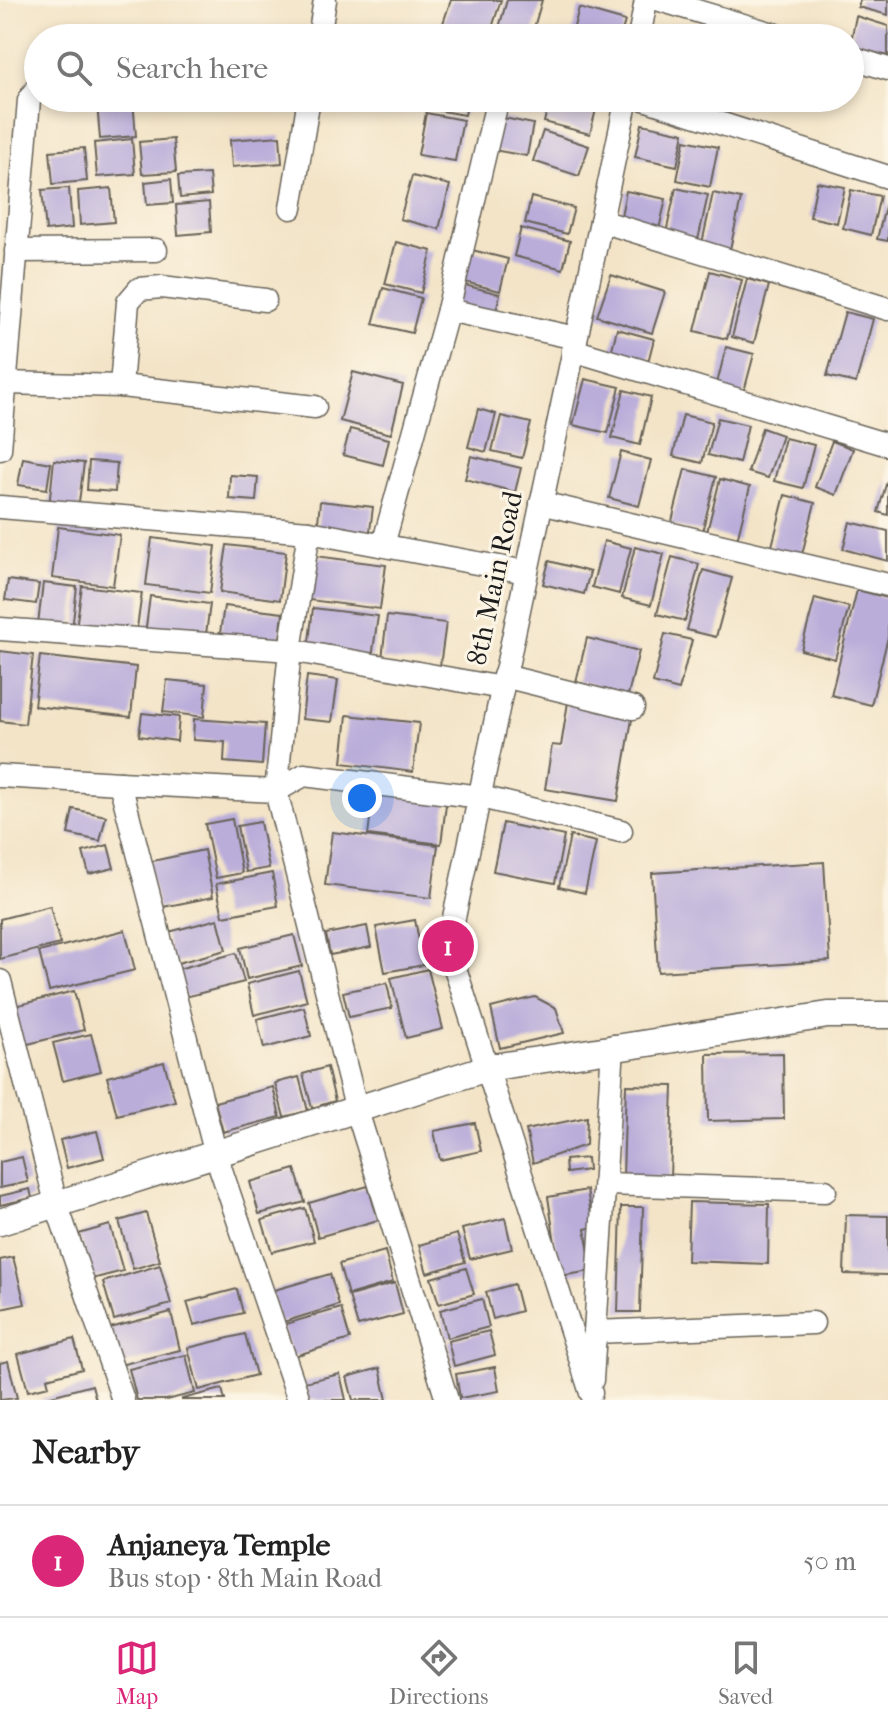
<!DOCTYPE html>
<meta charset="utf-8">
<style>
:root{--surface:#fff;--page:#f6f6f6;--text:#222;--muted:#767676;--line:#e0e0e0;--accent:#db2777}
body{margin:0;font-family:"IM FELL French Canon",serif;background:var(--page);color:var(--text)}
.you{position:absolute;left:362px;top:798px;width:28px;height:28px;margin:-20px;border:6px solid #fff;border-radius:50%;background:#1a73e8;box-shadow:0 0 0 12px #1a73e833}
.badge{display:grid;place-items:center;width:52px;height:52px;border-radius:50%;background:var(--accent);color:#fff;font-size:26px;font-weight:700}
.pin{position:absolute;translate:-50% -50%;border:4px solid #fff;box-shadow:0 2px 8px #0006}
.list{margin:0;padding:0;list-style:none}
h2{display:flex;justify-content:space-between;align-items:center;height:104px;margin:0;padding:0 32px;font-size:34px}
h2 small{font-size:26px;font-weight:400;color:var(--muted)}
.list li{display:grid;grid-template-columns:52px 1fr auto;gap:24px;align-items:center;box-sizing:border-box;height:112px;padding:0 32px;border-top:2px solid var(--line)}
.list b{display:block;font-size:30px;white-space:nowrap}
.list p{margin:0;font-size:26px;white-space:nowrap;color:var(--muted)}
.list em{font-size:26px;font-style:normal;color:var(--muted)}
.icon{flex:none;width:44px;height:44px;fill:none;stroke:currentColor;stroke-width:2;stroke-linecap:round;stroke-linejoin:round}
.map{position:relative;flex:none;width:888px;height:1400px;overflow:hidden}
.search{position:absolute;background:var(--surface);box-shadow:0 4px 12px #0003;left:24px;right:24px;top:24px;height:88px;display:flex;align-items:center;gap:20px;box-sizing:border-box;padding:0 28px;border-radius:44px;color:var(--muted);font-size:30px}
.sheet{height:216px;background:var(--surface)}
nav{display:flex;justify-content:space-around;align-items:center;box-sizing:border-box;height:112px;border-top:2px solid var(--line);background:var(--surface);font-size:22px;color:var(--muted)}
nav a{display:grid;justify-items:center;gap:4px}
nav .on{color:var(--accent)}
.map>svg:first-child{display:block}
</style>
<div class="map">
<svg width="888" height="1400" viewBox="0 0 888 1400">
<rect width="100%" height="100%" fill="#fcf5e5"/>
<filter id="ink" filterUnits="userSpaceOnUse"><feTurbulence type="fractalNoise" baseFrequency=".0125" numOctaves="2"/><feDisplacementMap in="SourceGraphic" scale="16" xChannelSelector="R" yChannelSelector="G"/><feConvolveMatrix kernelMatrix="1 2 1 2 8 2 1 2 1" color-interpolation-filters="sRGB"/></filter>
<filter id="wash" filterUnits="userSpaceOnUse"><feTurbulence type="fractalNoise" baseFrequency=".006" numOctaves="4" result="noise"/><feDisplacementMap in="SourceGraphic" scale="32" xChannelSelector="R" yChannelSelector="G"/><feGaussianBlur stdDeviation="1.8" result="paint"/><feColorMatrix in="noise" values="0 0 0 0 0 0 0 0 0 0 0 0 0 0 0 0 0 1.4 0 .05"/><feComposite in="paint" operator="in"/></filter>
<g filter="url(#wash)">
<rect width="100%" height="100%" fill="#f3e4c7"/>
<g id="blocks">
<!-- building -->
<g fill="#baadda">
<polygon points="451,0 501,0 490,34 476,30 471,38 441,29"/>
<polygon points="507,0 542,0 531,38 496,38"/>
<polygon points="860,0 888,0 888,15 858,7"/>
<polygon points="579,8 625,21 620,38 571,38"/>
<polygon points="856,16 888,26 888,56 850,46"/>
<polygon points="432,98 468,100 465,115 430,109"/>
<polygon points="550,98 597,105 590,134 544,122"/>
<polygon points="133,100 136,136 100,139 97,103"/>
<polygon points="426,113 463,120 455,161 418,155"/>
<polygon points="499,117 533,124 527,156 493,150"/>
<polygon points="642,124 684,133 677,166 635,157"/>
<polygon points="543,131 589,146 579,176 533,161"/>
<polygon points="280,136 282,163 232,167 230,140"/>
<polygon points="132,139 135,174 97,177 94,143"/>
<polygon points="173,139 176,172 142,174 139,142"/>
<polygon points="685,140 718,147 710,187 677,180"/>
<polygon points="84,148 87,181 53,184 50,151"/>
<polygon points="209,174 211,195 180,198 178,176"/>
<polygon points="412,176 450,185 439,229 400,219"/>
<polygon points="171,179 173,203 147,205 145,182"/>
<polygon points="817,182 845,187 837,223 810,217"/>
<polygon points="69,188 72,228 46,231 42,190"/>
<polygon points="111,188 114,222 80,225 78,191"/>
<polygon points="676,188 708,195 698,240 666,233"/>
<polygon points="851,190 880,196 871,235 843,228"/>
<polygon points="626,191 666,199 659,229 620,221"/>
<polygon points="713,193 741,199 729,254 701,248"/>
<polygon points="888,195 888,241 877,239"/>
<polygon points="531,197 574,208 567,234 525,223"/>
<polygon points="209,202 211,232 178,235 176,205"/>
<polygon points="521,228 570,241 563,269 514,256"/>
<polygon points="396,242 432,251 421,293 385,284"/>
<polygon points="468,249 508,259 500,291 461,281"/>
<polygon points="710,271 742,280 727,339 695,331"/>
<polygon points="611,275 665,292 652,333 597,316"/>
<polygon points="747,279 769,285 754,343 732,337"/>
<polygon points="460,284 500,294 495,316 454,306"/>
<polygon points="383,288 421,298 412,333 373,324"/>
<polygon points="845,312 873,319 856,383 827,376"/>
<polygon points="617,329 654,339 648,362 611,353"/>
<polygon points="726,347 754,354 742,399 715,392"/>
<polygon points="353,372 403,385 391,434 340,421"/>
<polygon points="585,379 620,387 608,433 573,425"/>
<polygon points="624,390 651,397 640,445 612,438"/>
<polygon points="478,409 496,414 486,452 468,447"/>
<polygon points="683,415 712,422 702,463 673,456"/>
<polygon points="501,416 531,423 522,458 492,451"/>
<polygon points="718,418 748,425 739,463 708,455"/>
<polygon points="762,428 782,435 768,478 748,472"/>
<polygon points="350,429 389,439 383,465 343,455"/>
<polygon points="785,438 814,445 803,488 774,481"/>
<polygon points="832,441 853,449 836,495 815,487"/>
<polygon points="621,452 651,460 639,506 609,498"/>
<polygon points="471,456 521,468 515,492 465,479"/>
<polygon points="23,458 51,463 47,489 18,485"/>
<polygon points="54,460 84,463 78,510 49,507"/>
<polygon points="89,461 117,463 115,492 87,490"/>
<polygon points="685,469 716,477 702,532 671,525"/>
<polygon points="230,475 258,477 256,501 229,499"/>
<polygon points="720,479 750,487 737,540 707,532"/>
<polygon points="887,481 888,481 888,515 878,512"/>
<polygon points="785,495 815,503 800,562 770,554"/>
<polygon points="320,501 373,507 369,539 317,533"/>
<polygon points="850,522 888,531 888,561 843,549"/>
<polygon points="58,527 120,535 113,586 52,578"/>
<polygon points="152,538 216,546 210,593 146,585"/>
<polygon points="604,541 631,548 619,594 592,587"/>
<polygon points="227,545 286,552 280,600 220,592"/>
<polygon points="635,547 664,554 651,605 622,598"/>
<polygon points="315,556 386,565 380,609 309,600"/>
<polygon points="672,557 699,564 685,621 657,614"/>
<polygon points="549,561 590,572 584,594 543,584"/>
<polygon points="703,570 732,578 716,637 687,630"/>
<polygon points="8,580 39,584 36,604 5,600"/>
<polygon points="43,583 77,587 72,629 38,624"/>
<polygon points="82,586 142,593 136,635 76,628"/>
<polygon points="857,590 888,598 888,637 871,705 831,695"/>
<polygon points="150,596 210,604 205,642 145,635"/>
<polygon points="815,598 849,607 835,659 801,650"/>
<polygon points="224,606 283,613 279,647 219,640"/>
<polygon points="313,608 378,616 372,658 308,650"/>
<polygon points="387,616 446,623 440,666 382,659"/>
<polygon points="665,634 692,640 679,690 653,683"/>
<polygon points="587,638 639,651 628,695 576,682"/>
<polygon points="0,651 33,655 25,724 0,721"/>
<polygon points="40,656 136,667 131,717 34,706"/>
<polygon points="307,676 338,680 332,722 302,719"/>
<polygon points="167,680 207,684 204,717 163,712"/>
<polygon points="568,702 633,713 618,801 545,789 552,745 561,746"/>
<polygon points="142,713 179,717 177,741 139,736"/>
<polygon points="347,715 419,723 413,772 342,763"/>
<polygon points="194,719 265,724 262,765 224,762 225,742 193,740"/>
<polygon points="374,788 447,797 441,844 368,835"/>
<polygon points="73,809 106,816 100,841 68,834"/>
<polygon points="232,819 242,873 216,878 205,824"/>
<polygon points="260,822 269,868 246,872 237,826"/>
<polygon points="503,823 564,836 555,883 493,871"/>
<polygon points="332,832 438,845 431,898 325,885"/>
<polygon points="570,836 596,842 585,893 559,887"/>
<polygon points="108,845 114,868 89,874 83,852"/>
<polygon points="204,850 213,897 158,908 148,862"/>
<polygon points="824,862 830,961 658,972 652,873"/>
<polygon points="272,873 278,906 223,916 216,884"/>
<polygon points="50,906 60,944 0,959 0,919"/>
<polygon points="218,919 226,950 174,964 165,933"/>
<polygon points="415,920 424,965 385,972 376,927"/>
<polygon points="367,926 371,947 330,955 326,934"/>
<polygon points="125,930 135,970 49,991 39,952"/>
<polygon points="294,935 302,966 247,979 240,948"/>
<polygon points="236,953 244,982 185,997 178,969"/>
<polygon points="428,969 443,1029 406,1038 391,978"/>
<polygon points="299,971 307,1001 254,1015 247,984"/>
<polygon points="387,983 392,1008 349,1017 343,992"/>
<polygon points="74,991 84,1030 20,1046 11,1007"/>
<polygon points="535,997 556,1008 564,1033 500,1048 491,1008"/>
<polygon points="304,1007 311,1036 264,1048 257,1019"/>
<polygon points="91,1034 101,1071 63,1081 53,1043"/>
<polygon points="783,1053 784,1119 708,1121 707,1054"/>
<polygon points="164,1062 175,1101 117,1115 107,1077"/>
<polygon points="327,1067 335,1101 312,1108 303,1074"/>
<polygon points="299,1077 308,1111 284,1117 275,1083"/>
<polygon points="626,1085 673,1086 670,1178 623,1176"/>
<polygon points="273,1087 280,1117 223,1132 215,1102"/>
<polygon points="587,1117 586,1145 533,1163 526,1130"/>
<polygon points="475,1123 481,1151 440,1160 434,1131"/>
<polygon points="97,1131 104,1158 67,1168 60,1140"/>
<polygon points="22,1157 28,1182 0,1188 0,1162"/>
<polygon points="587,1158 588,1170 566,1173 565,1160"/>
<polygon points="295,1169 305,1202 259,1214 250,1182"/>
<polygon points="368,1186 378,1220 318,1237 309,1203"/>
<polygon points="30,1189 32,1198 0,1205 0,1196"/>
<polygon points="587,1190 593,1227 585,1229 592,1271 560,1276 548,1197"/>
<polygon points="689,1202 769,1204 768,1264 687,1261"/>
<polygon points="621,1207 643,1207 640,1312 618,1312"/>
<polygon points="305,1208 314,1241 272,1252 262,1220"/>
<polygon points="146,1213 160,1261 133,1269 119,1221"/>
<polygon points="846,1215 888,1216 888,1275 844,1274"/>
<polygon points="505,1218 512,1249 470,1259 462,1229"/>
<polygon points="110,1225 123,1271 92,1279 79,1234"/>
<polygon points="457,1234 465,1262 427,1273 419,1245"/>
<polygon points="385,1251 393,1282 348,1295 339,1264"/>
<polygon points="13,1257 25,1304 1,1309 0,1260"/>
<polygon points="160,1265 171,1304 114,1320 103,1282"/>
<polygon points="466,1268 474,1294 439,1304 431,1278"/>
<polygon points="330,1274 339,1305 280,1323 271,1291"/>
<polygon points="395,1283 403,1314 358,1326 349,1296"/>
<polygon points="514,1284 521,1311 493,1319 486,1292"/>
<polygon points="237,1289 243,1313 194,1325 187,1302"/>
<polygon points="482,1299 489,1327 447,1338 440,1310"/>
<polygon points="341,1308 350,1339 291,1357 282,1325"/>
<polygon points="171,1312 180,1350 120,1365 110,1328"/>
<polygon points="489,1331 495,1355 454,1366 448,1341"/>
<polygon points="245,1334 256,1375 199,1390 188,1348"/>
<polygon points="74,1339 82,1369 47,1378 49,1386 28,1391 18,1354"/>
<polygon points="186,1355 195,1393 166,1400 137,1400 129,1369"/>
<polygon points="8,1361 17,1398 0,1400 0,1363"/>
<polygon points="495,1367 499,1391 460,1398 456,1374"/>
<polygon points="380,1368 387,1400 353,1400 347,1377"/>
<polygon points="340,1374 346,1400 308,1400 304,1382"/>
<polygon points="92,1385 96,1400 41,1400 40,1399"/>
<polygon points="222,1389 225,1400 182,1400 182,1399"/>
</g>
</g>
</g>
<g filter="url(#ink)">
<use href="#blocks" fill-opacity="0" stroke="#676258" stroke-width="2"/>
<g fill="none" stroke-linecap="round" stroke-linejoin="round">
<!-- minor casing -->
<g stroke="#676258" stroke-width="25">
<g id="minor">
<polyline points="660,0 786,38"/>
<polyline points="319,38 325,0"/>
<polyline points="639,38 646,0"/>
<polyline points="850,57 888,69"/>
<polyline points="641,98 888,177"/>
<polyline points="291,208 309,98"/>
<polyline points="601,221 888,309"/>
<polyline points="16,251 156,250"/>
<polyline points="448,310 576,338"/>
<polyline points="573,350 888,445"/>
<polyline points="5,383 121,386 315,407"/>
<polyline points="121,386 128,302 139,289 162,287 265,300"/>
<polyline points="0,449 29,100 38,86"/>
<polyline points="541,503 888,585"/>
<polyline points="0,507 309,532 526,572"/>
<polyline points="383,545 448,310 498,98"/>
<polyline points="0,629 290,650 502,688"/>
<polyline points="504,676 633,708"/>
<polyline points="0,776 120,783"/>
<polyline points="276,791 304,775 481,797 621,831"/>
<polyline points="276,791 290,650 309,532"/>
<polyline points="0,981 56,1203 123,1400"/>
<polyline points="606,1184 825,1191"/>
<polyline points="595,1332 813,1323"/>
<polyline points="592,1380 613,1046"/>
<polyline points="591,1393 448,946 627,98"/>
<polyline points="299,1400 216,1155 120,783 276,791 357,1111 447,1400"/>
</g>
</g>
<!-- tertiary casing -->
<g stroke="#676258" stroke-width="29">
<polyline id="tertiary" points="0,1222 487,1068 828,1015 888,1015"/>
</g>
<!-- minor -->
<use href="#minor" stroke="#fff" stroke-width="22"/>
<!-- tertiary -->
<use href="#tertiary" stroke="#fff" stroke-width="26"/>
</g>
</g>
<g text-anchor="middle" stroke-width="6" stroke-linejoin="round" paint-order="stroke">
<!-- street labels -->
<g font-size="28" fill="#1c1c1c" stroke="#fcf5e5">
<text transform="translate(494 578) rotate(-78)" y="10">8th Main Road</text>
</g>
</g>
</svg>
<div class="you"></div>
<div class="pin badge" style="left:448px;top:946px">1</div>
<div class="search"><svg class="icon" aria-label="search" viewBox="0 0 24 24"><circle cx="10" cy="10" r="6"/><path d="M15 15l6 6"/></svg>Search here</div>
</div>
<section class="sheet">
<h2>Nearby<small></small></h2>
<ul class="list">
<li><span class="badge">1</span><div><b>Anjaneya Temple</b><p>Bus stop · 8th Main Road</p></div><em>50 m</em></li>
</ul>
</section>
<nav>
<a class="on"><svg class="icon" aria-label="map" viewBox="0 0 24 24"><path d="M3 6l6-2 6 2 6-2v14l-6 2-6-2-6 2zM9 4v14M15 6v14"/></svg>Map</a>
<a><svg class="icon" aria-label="directions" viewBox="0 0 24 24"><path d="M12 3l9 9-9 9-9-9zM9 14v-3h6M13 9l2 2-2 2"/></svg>Directions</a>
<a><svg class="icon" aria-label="saved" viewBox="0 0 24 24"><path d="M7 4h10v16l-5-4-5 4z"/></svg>Saved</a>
</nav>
